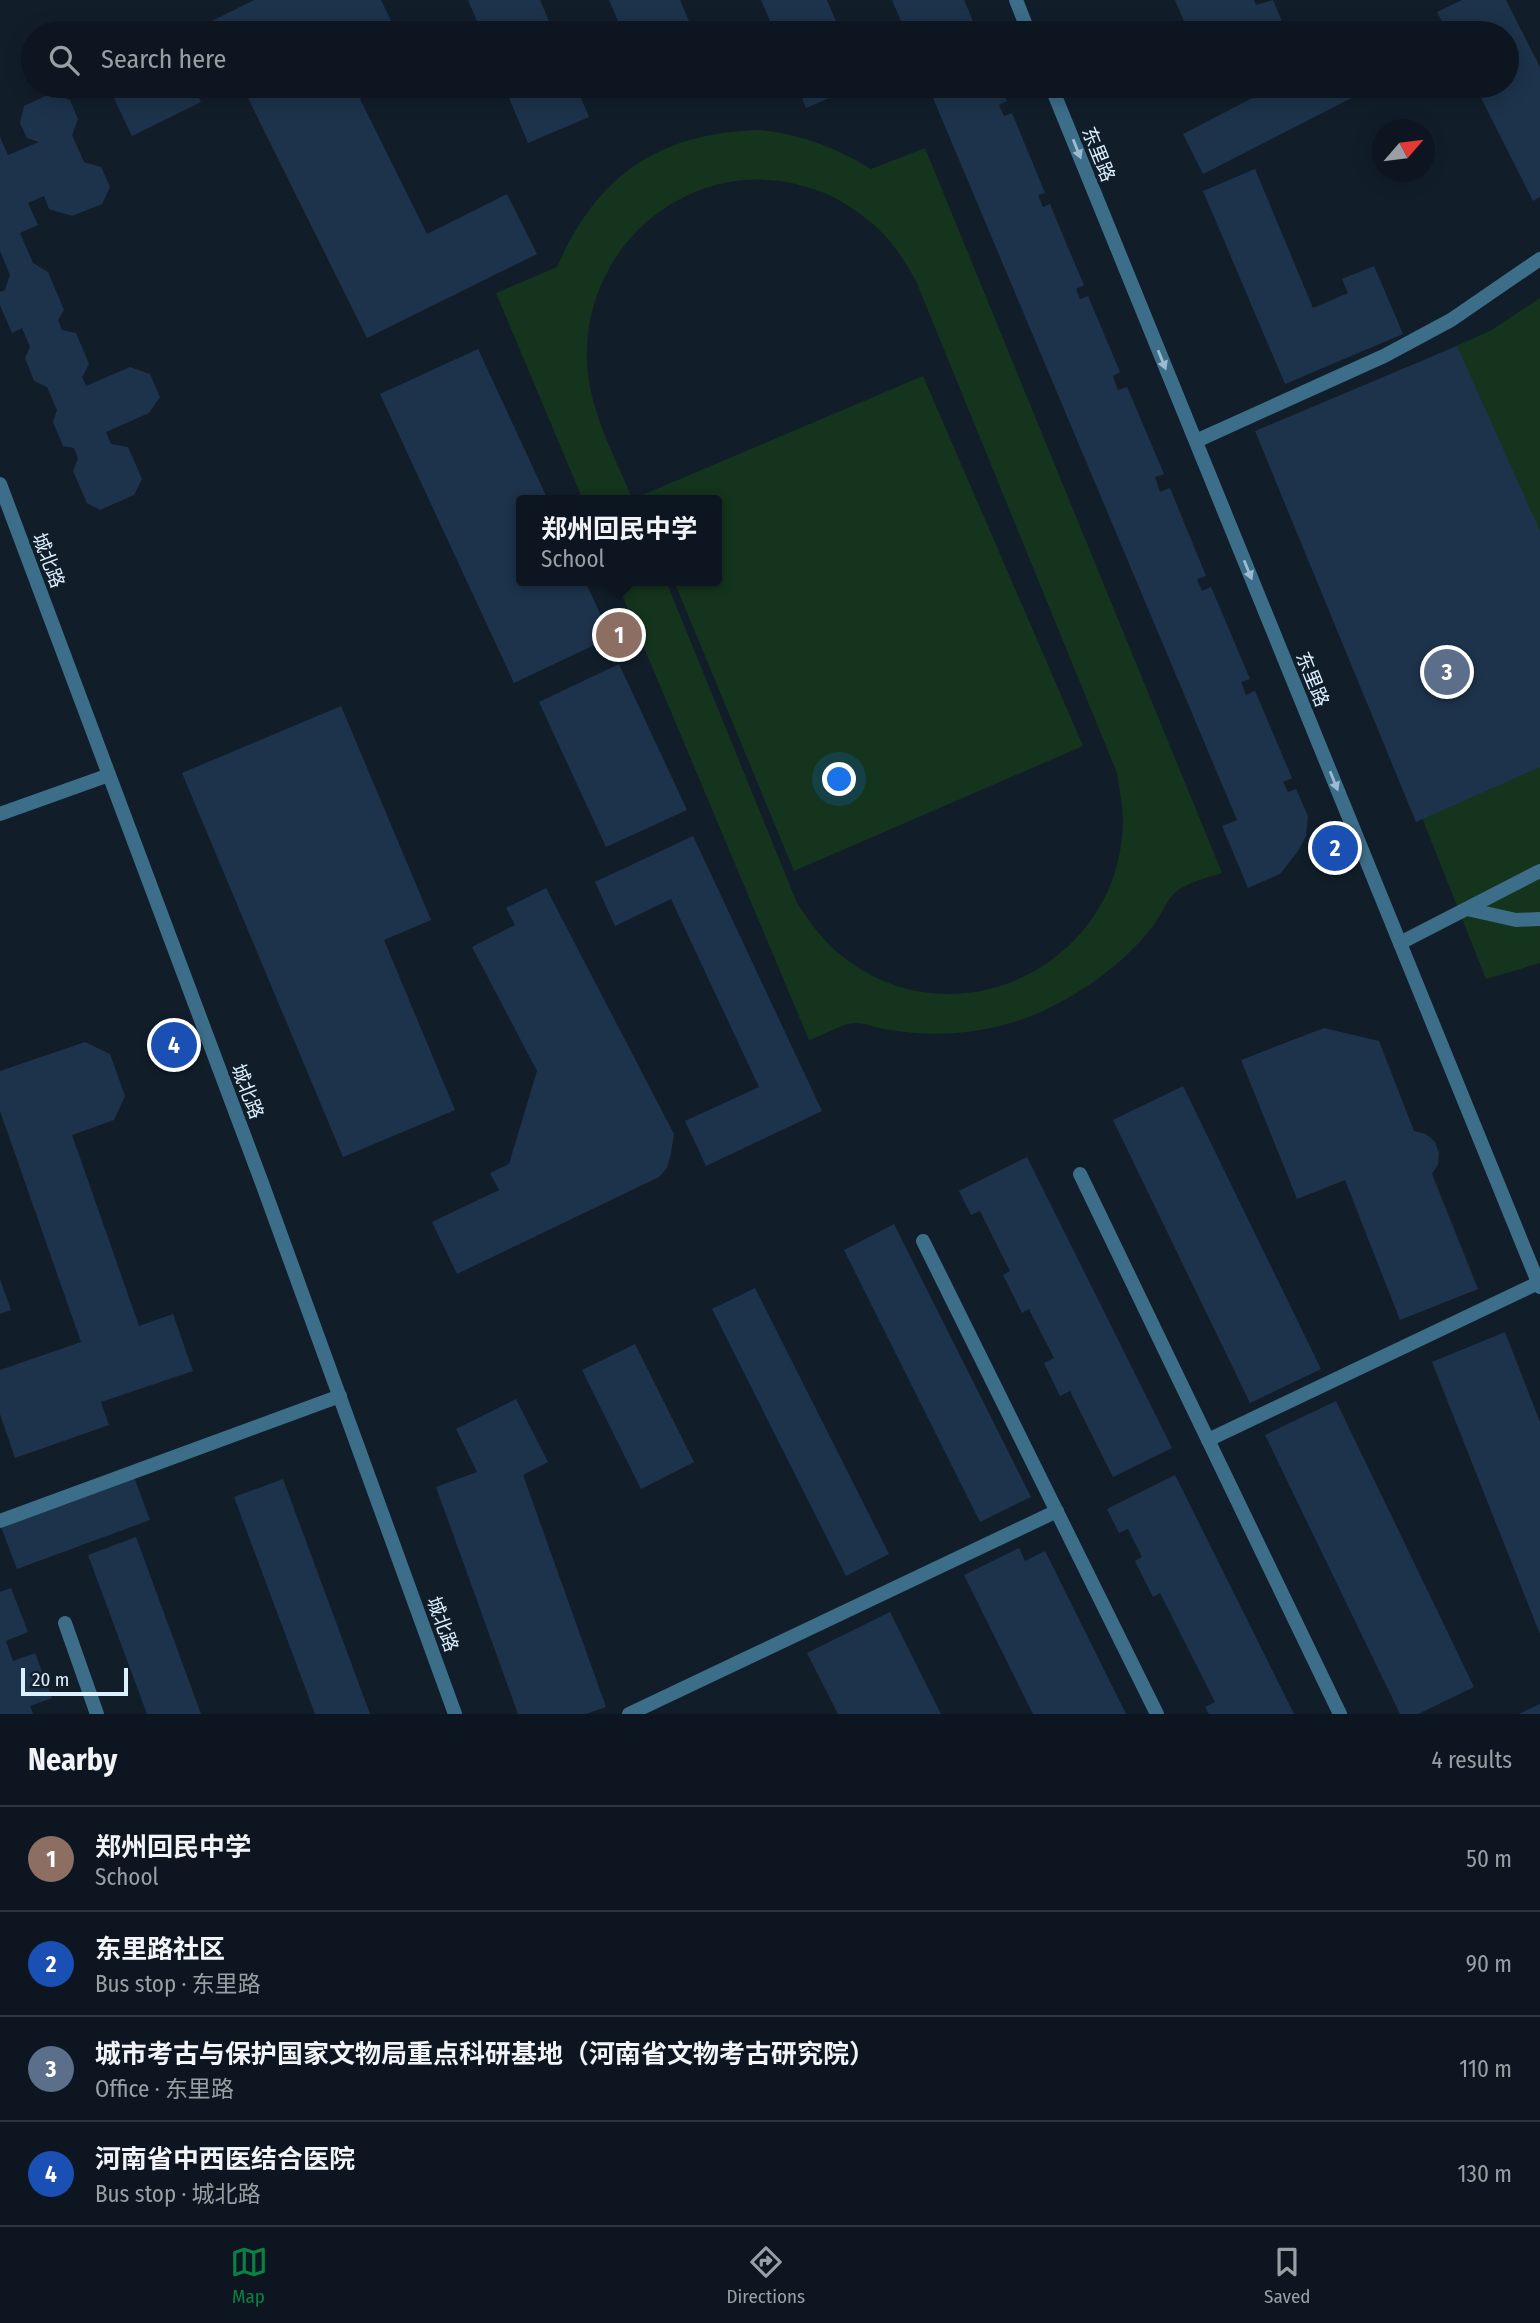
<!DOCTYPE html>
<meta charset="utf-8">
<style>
:root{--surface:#0d1620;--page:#161f29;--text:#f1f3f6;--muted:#9a9fa5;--line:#2d353e;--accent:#0b8043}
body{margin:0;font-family:"Fira Sans Condensed","Noto Sans SC",sans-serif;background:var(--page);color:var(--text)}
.compass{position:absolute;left:1372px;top:119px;width:63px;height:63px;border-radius:50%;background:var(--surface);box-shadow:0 4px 18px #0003;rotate:62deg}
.scale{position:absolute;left:21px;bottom:18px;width:107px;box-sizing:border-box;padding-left:7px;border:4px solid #dbefff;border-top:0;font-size:19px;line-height:24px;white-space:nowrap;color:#dbefff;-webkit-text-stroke:5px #111e2a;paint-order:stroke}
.you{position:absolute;left:840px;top:780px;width:24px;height:24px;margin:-18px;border:5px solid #fff;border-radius:50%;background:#1a73e8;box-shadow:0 0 0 10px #1a73e833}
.badge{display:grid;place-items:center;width:46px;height:46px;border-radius:50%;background:var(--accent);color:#fff;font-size:23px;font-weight:700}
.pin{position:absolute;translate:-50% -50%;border:4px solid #fff;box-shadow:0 2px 7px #0006}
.popup{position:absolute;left:516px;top:495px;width:206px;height:91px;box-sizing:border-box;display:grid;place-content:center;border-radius:7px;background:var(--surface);filter:drop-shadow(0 2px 5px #0005);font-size:23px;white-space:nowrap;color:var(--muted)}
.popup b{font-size:26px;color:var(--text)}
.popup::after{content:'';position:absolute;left:50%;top:100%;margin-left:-14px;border:14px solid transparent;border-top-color:var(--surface)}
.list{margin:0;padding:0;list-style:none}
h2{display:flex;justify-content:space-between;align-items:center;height:91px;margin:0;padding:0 28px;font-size:30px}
h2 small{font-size:23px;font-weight:400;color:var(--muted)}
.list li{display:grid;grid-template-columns:46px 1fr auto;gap:21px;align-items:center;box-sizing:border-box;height:105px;padding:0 28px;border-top:2px solid var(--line)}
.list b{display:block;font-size:26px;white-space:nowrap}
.list p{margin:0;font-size:23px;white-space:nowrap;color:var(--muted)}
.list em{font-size:23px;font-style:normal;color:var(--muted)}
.icon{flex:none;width:38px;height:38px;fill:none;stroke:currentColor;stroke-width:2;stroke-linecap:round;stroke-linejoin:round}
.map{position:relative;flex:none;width:1540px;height:1714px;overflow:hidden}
.search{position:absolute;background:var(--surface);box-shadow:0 4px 18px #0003;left:21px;right:21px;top:21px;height:77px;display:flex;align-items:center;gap:18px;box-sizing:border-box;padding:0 24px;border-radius:38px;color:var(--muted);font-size:26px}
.sheet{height:511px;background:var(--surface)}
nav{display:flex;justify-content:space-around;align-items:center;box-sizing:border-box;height:98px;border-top:2px solid var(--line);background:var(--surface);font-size:19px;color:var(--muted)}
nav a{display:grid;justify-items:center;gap:4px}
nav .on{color:var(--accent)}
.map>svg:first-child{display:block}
</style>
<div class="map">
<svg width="1540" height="1714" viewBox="0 0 1540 1714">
<rect width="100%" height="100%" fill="#111e2a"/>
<!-- green -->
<g fill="#14341d">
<path d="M760,130C804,135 834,147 871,169L925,148L1222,873C1209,877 1187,883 1177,891C1167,898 1161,916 1153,926C1122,965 1082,994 1036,1014C991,1033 938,1038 890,1030C879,1029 865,1022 854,1023C842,1024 821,1036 809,1040L616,581H666L797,903C811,924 825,944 846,959C953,1041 1109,970 1122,837C1125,815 1120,794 1117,773L916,281C907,265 898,250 886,237C871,220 851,206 831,196C717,143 592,225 587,348C584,401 613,452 633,500H583L496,293L557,267C598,174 659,133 760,130Z"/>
<polygon points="1540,298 1540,963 1486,979 1268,429 1490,331"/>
<polygon points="923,376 1083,746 794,871 674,581 717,581 717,500 641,500 640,496"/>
</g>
<!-- building -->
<g fill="#1d334b">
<polygon points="254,0 381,0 397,33 216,33 210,22"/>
<polygon points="468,0 540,0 554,33 482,33"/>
<polygon points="609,0 680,0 694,33 623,33"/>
<polygon points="761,0 827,0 841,33 775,33"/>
<polygon points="892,0 964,0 978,33 906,33"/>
<polygon points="1175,0 1254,0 1256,5 1273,0 1287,33 1189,33"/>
<polygon points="1462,0 1506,0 1540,67 1540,197 1533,201 1475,86 1507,86 1507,33 1448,33 1437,12"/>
<polygon points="108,86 193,86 201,102 132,136"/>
<polygon points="242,86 388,86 360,99 427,234 507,194 537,254 367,338"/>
<polygon points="504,86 576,86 589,117 528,143"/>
<polygon points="797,86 858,86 806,108"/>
<polygon points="928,86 1000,86 1007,101 999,105 1004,116 1012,113 1045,193 1038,195 1043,207 1050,204 1066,243 1084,285 1076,289 1080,299 1088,296 1120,372 1113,376 1118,390 1127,387 1164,474 1155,477 1160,492 1170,488 1206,576 1197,579 1202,591 1211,587 1250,679 1241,682 1246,695 1255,691 1292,778 1283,782 1288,792 1296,789 1308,816 1306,836 1298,851 1280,874 1248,888 1222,826 1237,820"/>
<polygon points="1276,86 1375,86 1203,174 1183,134"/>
<polygon points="52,93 70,100 78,119 72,135 84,162 101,167 110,187 102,204 72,216 49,209 44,196 28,203 38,225 20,233 33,263 48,272 64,310 58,320 62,330 76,333 89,364 82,377 86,386 130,367 150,374 160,397 149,413 106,432 111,444 128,447 142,479 134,495 100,510 87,503 73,471 78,459 74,448 63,446 53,422 57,410 47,387 34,381 25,358 30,347 22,328 12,333 0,305 0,292 5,290 10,275 0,251 0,137 8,155 39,142 27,138 20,123 24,106"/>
<polygon points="1255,169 1313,308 1348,293 1342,279 1374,266 1403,334 1285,384 1203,191"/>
<polygon points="1457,346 1540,531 1540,767 1416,822 1255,431"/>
<polygon points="478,349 548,500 521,500 521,581 585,581 611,637 514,683 380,394"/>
<polygon points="619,664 687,810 606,847 539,702"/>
<polygon points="341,706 431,920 384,940 455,1110 343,1157 182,773"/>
<polygon points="693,836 822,1111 706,1166 685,1121 759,1087 671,899 615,926 595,882"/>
<polygon points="546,888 674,1134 671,1153 667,1168 659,1177 457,1274 432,1222 499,1190 490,1173 509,1164 537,1071 472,947 515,925 506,908"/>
<polygon points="1324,1028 1379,1041 1414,1131 1426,1134 1435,1142 1439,1153 1438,1164 1432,1174 1478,1289 1400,1320 1345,1180 1297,1199 1241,1060"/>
<polygon points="85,1042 110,1054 125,1096 114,1120 72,1135 139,1326 173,1314 193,1371 101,1402 109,1425 15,1458 0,1414 0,1370 81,1342 0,1111 0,1071"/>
<polygon points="1183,1086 1321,1369 1250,1403 1113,1120"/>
<polygon points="1027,1157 1172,1448 1113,1477 1070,1391 1060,1396 1044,1363 1054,1358 1029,1309 1022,1313 1003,1275 1010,1271 980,1211 971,1215 959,1191"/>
<polygon points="894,1224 1031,1497 980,1522 844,1250"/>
<polygon points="0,1279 11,1310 0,1314"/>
<polygon points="755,1288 889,1554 846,1576 712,1309"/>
<polygon points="1505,1332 1540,1422 1540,1634 1432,1362"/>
<polygon points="635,1344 694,1462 641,1489 582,1370"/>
<polygon points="516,1399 548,1462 523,1475 606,1707 586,1714 518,1714 436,1487 477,1472 456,1429"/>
<polygon points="1336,1401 1474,1687 1418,1714 1400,1714 1265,1435"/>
<polygon points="1175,1475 1294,1714 1209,1714 1205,1707 1215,1702 1160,1593 1153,1597 1135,1561 1142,1557 1128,1529 1119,1533 1107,1509"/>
<polygon points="134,1477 150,1520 17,1569 1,1527"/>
<polygon points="283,1479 370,1714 315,1714 234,1497"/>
<polygon points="136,1537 201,1714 147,1714 88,1555"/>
<polygon points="1019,1548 1025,1561 1045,1551 1126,1714 1033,1714 964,1575"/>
<polygon points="11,1588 28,1632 6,1641 13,1661 35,1653 52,1698 30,1706 33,1714 0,1714 0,1592"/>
<polygon points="890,1612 941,1714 838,1714 807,1653"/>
<polygon points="1540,1704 1540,1714 1519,1714"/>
</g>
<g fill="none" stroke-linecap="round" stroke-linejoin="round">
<!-- service -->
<g stroke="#3d6e89" stroke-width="14">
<polyline points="0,814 109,775"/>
<polyline points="1467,909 1516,920 1540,919"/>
<polyline points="1400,943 1540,871"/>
<polyline points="1080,1174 1340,1714"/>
<polyline points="923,1241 1157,1714"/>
<polyline points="1208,1440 1538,1283"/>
<polyline points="65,1623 97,1714"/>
<polyline points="629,1714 1057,1511"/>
</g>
<!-- minor -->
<g stroke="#3d6e89" stroke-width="14">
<polyline points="1016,0 1029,33"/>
<polyline points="1051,86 1540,1287"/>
<polyline points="1196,441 1384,356 1451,320 1540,259"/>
<polyline points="0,484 262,1183 455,1714"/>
<polyline points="0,1521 340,1396"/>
</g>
</g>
<!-- one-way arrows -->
<defs><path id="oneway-solid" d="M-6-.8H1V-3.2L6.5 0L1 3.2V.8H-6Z" transform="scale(1.75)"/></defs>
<g fill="#9cbbd0">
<use href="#oneway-solid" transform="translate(1077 149) rotate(68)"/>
<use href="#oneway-solid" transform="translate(1162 360) rotate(68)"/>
<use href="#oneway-solid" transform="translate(1248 570) rotate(68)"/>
<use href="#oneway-solid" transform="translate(1334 781) rotate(68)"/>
</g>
<g text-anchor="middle" stroke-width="7" stroke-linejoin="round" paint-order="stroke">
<!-- street labels -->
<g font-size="19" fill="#dbefff" stroke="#111e2a">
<text transform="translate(1099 154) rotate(68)" y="7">东里路</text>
<text transform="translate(49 560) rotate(69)" y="7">城北路</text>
<text transform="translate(1313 679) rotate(68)" y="7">东里路</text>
<text transform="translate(248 1091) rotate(69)" y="7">城北路</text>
<text transform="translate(443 1624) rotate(70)" y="7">城北路</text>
</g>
</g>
</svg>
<svg class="compass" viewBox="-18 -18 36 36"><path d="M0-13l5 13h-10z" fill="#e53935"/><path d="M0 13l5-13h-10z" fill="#9a9fa5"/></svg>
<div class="scale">20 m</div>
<div class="you"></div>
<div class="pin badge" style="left:619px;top:635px;background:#8d6e63">1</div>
<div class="popup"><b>郑州回民中学</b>School</div>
<div class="pin badge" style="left:1335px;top:848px;background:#1a4fb4">2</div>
<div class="pin badge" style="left:1447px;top:672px;background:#5c6f8a">3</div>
<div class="pin badge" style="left:174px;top:1045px;background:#1a4fb4">4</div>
<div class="search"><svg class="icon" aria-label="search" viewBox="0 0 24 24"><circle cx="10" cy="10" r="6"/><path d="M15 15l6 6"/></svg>Search here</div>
</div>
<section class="sheet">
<h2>Nearby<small>4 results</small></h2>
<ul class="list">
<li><span class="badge" style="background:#8d6e63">1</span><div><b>郑州回民中学</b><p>School</p></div><em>50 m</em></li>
<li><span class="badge" style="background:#1a4fb4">2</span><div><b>东里路社区</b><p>Bus stop · 东里路</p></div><em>90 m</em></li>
<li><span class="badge" style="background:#5c6f8a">3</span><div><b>城市考古与保护国家文物局重点科研基地（河南省文物考古研究院）</b><p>Office · 东里路</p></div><em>110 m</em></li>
<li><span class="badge" style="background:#1a4fb4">4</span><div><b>河南省中西医结合医院</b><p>Bus stop · 城北路</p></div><em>130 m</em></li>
</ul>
</section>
<nav>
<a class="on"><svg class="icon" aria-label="map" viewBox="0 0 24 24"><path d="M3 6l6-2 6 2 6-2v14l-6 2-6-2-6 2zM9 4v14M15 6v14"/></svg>Map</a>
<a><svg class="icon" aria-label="directions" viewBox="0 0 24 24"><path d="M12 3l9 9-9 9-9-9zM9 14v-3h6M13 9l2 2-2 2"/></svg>Directions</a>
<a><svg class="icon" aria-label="saved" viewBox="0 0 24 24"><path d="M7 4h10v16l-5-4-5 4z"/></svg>Saved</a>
</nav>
